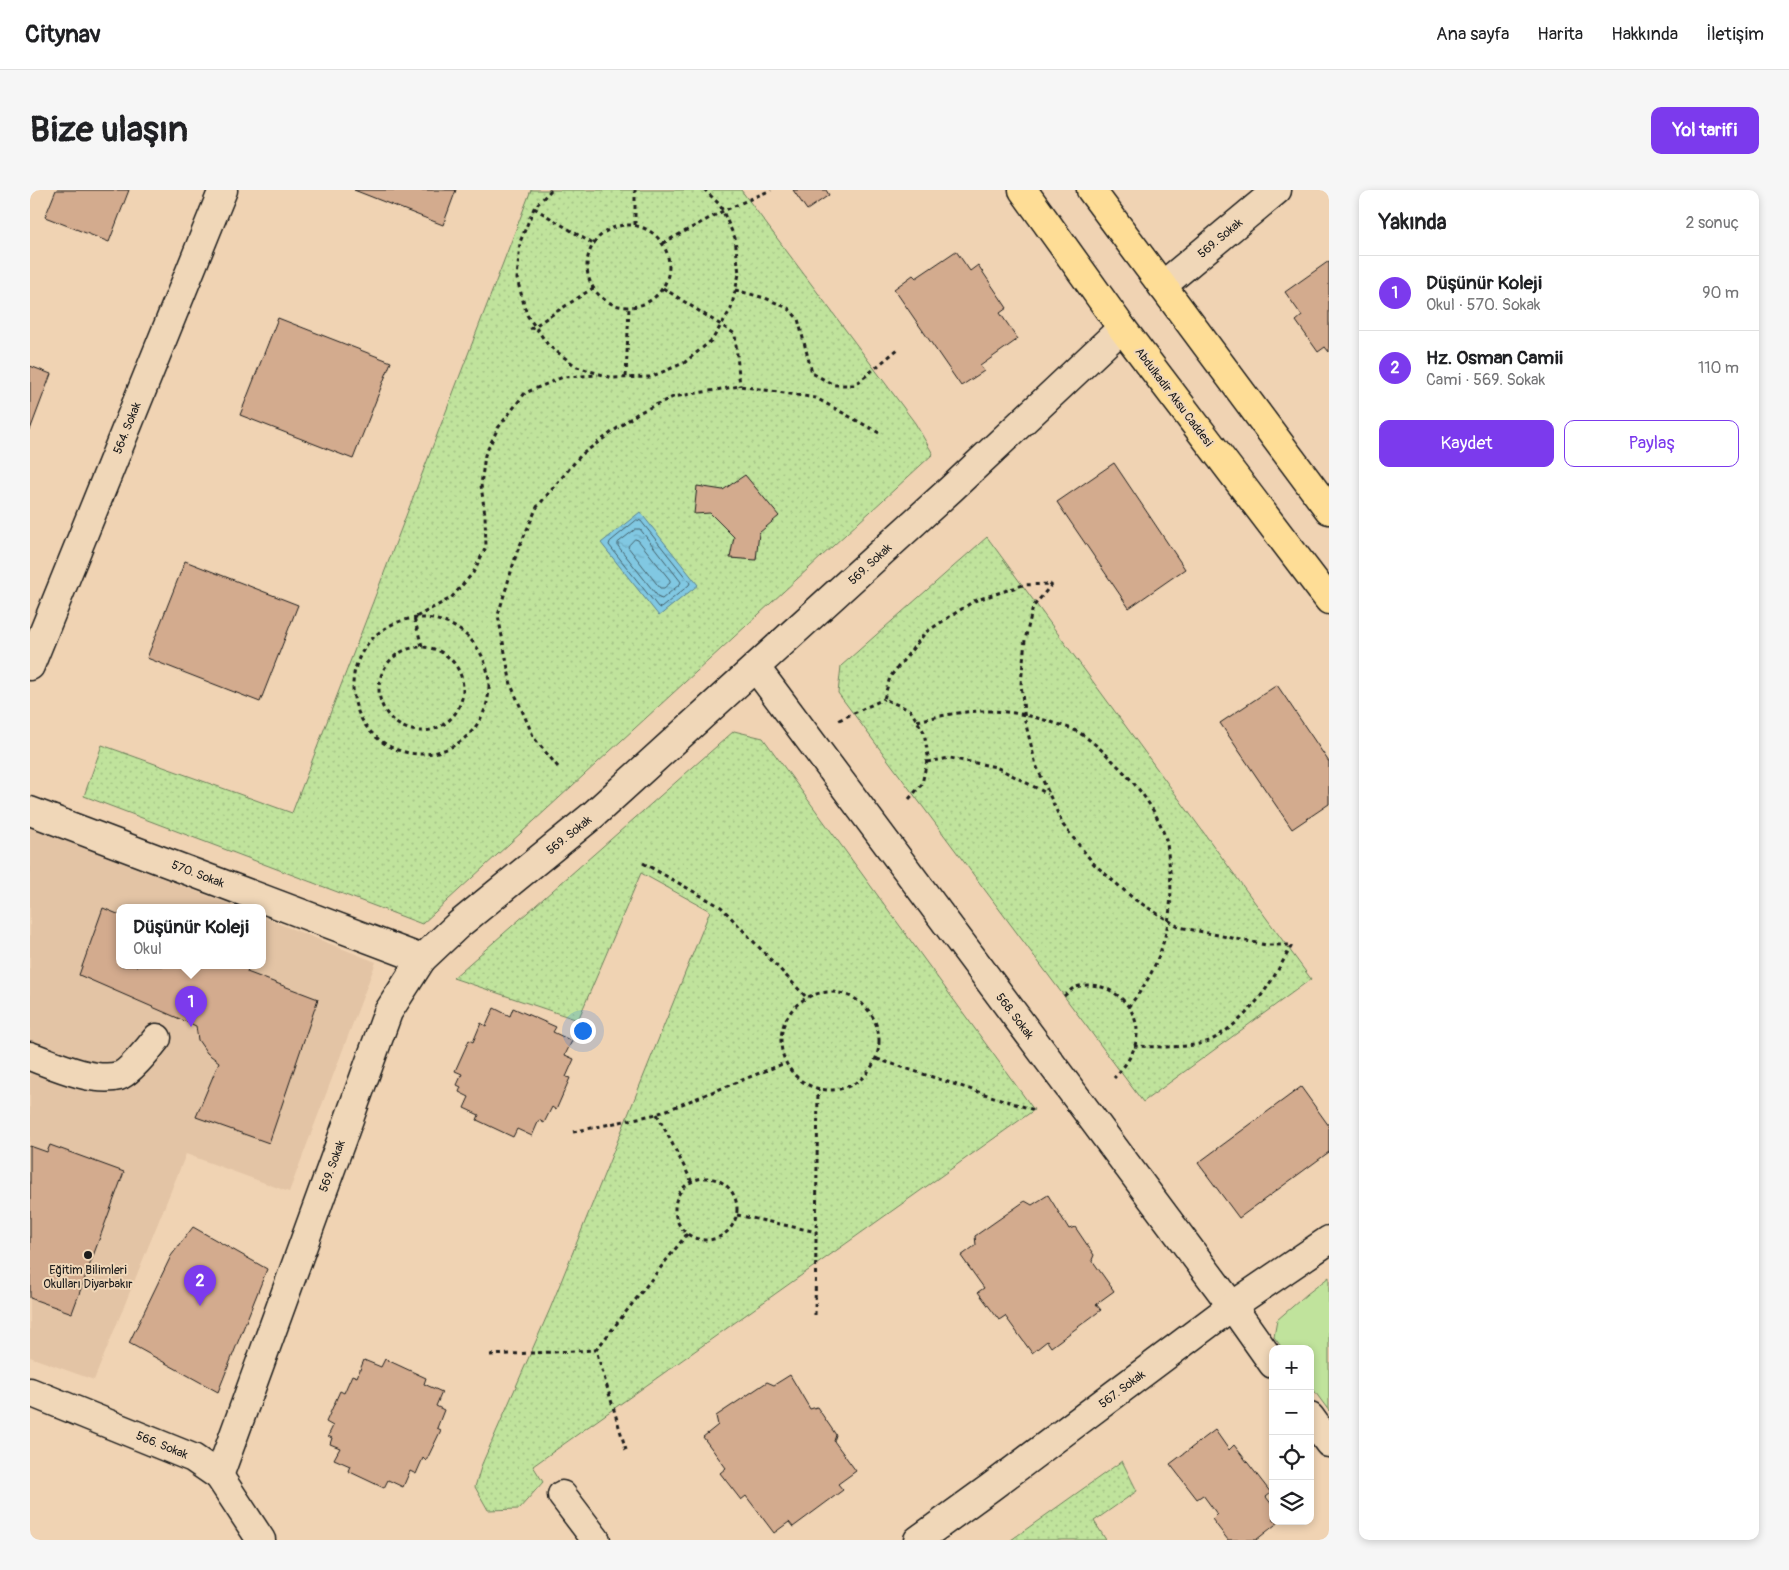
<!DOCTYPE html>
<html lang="tr">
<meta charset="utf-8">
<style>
:root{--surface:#fff;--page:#f6f6f6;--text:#202124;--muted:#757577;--line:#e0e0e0;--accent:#7c3aed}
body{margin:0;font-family:Pangolin,sans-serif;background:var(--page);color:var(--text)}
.controls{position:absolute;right:15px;bottom:15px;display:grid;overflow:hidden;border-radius:10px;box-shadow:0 2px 8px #0003}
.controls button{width:45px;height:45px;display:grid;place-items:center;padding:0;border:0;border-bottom:1px solid var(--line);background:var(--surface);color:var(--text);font:25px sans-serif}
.you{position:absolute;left:552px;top:840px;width:18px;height:18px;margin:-12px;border:4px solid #fff;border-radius:50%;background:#1a73e8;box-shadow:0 0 0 8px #1a73e833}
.badge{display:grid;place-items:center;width:32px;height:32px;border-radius:50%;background:var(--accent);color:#fff;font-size:16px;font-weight:700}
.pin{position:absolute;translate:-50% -41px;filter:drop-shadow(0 1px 2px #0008)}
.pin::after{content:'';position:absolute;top:26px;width:18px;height:15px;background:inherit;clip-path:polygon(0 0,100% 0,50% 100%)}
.popup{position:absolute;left:86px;top:714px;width:150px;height:65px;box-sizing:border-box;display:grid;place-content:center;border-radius:10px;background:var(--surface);filter:drop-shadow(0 1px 4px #0005);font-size:16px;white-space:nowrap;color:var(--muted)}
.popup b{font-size:19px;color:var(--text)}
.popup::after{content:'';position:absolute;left:50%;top:100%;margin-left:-10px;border:10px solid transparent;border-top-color:var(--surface)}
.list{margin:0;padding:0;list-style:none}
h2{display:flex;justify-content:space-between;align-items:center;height:65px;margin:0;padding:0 20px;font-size:21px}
h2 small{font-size:16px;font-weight:400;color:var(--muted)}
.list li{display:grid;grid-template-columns:32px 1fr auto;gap:15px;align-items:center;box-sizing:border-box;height:75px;padding:0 20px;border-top:1px solid var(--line)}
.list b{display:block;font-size:19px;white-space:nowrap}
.list p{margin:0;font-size:16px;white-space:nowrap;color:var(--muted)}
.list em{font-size:16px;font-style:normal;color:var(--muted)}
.actions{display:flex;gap:10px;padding:15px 20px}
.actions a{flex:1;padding:11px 0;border:1px solid var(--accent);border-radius:10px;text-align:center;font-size:18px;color:var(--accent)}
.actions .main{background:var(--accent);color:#fff}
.icon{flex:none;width:28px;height:28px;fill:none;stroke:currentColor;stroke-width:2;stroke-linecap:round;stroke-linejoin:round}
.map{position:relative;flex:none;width:1299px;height:1350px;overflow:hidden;border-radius:10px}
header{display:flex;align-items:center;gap:30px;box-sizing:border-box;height:70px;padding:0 25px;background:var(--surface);border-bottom:1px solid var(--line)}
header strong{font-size:24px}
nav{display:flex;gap:28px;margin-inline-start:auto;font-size:18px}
.intro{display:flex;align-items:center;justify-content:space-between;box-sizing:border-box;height:120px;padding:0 30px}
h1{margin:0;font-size:35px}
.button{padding:12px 22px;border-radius:10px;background:var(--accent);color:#fff;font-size:18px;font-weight:700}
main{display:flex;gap:30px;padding:0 30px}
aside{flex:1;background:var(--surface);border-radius:10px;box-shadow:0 2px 8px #0003}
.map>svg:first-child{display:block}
</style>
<header>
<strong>Citynav</strong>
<nav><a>Ana sayfa</a><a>Harita</a><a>Hakkında</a><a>İletişim</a></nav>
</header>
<div class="intro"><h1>Bize ulaşın</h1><a class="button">Yol tarifi</a></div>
<main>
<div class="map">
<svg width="1299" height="1350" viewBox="0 0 1299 1350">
<defs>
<pattern id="grass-dots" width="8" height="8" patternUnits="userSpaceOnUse" patternTransform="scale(1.25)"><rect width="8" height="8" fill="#c0e39c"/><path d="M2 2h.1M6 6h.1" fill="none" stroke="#a4c286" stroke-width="1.8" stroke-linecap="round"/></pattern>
<pattern id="water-ripples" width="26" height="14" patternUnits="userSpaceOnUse" patternTransform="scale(1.25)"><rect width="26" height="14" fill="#81c8e2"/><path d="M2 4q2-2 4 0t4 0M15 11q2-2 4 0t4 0" fill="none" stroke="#6fabc1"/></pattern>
</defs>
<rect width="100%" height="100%" fill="#f0d3b3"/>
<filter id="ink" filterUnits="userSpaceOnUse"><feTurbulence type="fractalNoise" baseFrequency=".02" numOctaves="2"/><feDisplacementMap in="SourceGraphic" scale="10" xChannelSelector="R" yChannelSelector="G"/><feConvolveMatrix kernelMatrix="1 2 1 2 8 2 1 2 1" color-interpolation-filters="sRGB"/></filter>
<g filter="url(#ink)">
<!-- built -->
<polygon fill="#e3c4a5" points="0,637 209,718 90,718 90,776 232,776 232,727 346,772 259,1002 156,964 64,1190 0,1167"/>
<!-- grass -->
<g fill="url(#grass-dots)" stroke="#6e805c">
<polygon points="501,0 711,0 885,233 903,264 392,734 54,606 72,555 262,623"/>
<polygon points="957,347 1281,789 1113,912 808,503 811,476"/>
<polygon points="704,541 733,548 1004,920 503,1276 513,1292 489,1319 458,1320 445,1297 452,1274 520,1119 680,721 611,683 548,830 423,788"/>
<polygon points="1092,1271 1107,1301 1064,1331 1076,1350 981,1350"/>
</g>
<!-- green -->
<polygon fill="#c0e39c" stroke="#6e805c" points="1299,1087 1299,1221 1280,1195 1280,1159 1253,1159 1244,1147 1247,1130 1277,1104"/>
<!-- water -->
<polygon fill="url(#water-ripples)" stroke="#598393" points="610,322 668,395 629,426 571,353"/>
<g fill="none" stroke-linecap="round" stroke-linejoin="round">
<!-- shore -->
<g stroke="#44616b" stroke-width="1">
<polygon points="607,330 611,331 660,393 659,395 631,418 628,417 579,355 580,352"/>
<polygon points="606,339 610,339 651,392 650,394 632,409 629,408 588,356 588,353"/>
<polygon points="605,349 608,350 640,390 640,393 634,398 630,398 598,357 599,355"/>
</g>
</g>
<!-- building -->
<g fill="#d3ab8e" stroke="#1c1c1c">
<polygon points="26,0 99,0 79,52 15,27"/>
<polygon points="324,0 426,0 413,35"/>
<polygon points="763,0 796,0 799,5 777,20"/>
<polygon points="926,61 940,81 948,75 977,118 970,123 988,149 950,176 954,181 931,196 864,99 883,85 886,88"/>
<polygon points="1299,71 1299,162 1295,157 1288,162 1266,131 1272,126 1255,102"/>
<polygon points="248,128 361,172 323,269 210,225"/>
<polygon points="0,176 21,184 0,240"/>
<polygon points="1084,273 1155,379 1099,418 1027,312"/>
<polygon points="715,285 749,326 729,343 726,370 700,368 704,347 680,323 664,324 667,296 693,300"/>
<polygon points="155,371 268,415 230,512 117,468"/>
<polygon points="1247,495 1299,572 1299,614 1262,639 1190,533"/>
<polygon points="73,718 90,725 90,776 219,776 217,782 288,809 239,953 166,927 189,872 177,863 168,850 166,836 49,785"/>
<polygon points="464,818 480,826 483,818 526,837 523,842 542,851 535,865 544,869 536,887 540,888 526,920 522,917 514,933 509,930 502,946 487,939 483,947 447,930 449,925 434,918 439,907 429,902 431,897 427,895 432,884 425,881 439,850 443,852 451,833 456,836"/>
<polygon points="1271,897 1299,936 1299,962 1209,1028 1168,973"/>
<polygon points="20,955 94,982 42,1123 0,1108 0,956 17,962"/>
<polygon points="1018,1005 1039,1039 1045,1037 1064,1065 1062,1070 1084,1101 1066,1114 1071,1120 1021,1157 1017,1151 1002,1163 975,1126 969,1130 948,1102 954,1098 931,1066 946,1055 945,1046 995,1011 1002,1015"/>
<polygon points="163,1037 237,1079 188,1202 99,1153 141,1066"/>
<polygon points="355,1169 396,1188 394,1194 412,1202 406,1216 414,1220 407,1238 411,1240 396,1271 393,1268 386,1284 380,1281 373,1297 358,1290 354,1298 318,1281 320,1276 304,1269 310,1258 300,1254 302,1248 298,1246 303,1236 296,1232 310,1201 314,1203 322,1185 327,1187 334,1170 351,1177"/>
<polygon points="760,1185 780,1219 787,1217 806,1245 804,1251 826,1281 808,1294 813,1300 763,1337 759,1332 744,1343 716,1306 711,1310 690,1283 696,1278 673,1247 688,1235 686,1226 737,1192 744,1195"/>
<polygon points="1185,1240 1199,1260 1204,1255 1241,1303 1236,1307 1243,1316 1243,1331 1250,1331 1226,1350 1198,1350 1182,1329 1187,1324 1173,1305 1167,1309 1140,1274"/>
</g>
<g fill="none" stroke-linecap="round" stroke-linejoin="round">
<!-- minor casing -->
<g stroke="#1c1c1c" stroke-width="31">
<g id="minor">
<polyline points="1132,96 1247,0"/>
<polyline points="0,476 193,0"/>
<polyline points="726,478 1202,1116 1243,1174"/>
<polyline points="0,621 392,769"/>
<path d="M0,866C24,875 64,893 89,886C99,883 120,857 127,848"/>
<polyline points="0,1202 163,1268 189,1286 231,1350"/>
<polyline points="1280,1227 1299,1253"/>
<polyline points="189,1286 358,822 392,769 427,736 563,625 921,299 1092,138"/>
<polyline points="532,1305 566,1350"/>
<polyline points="888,1350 961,1297 1202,1116 1299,1050"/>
</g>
</g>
<!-- major casing -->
<g stroke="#1c1c1c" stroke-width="31">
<g id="major">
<polyline points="993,0 1092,138 1299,410"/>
<polyline points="1061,0 1299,320"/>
</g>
</g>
<!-- path -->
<g stroke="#1c1c1c" stroke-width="3" stroke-dasharray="4 4" stroke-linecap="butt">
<polyline points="521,0 504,18 490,52 487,89 497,125 518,155 547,177 583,188 620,187 654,173 682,150 701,119 709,84 705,48 690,15 675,0"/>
<polyline points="504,18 563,54"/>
<circle cx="598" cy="76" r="41"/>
<polyline points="605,35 605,0"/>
<polyline points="633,53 693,21 741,0"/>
<polyline points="633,98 705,144 710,196"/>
<polyline points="705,100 735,108 758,118 768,129 782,183 804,195 825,195 868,159"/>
<polyline points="500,139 563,98"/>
<polyline points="596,187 599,117"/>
<path d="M1022,394L1003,417L995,450L991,494L995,531L1006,575L1033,635L1064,674L1104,709L1149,737L1236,755H1262C1244,788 1226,820 1194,842C1190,844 1186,848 1181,850C1162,859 1126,857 1104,856"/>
<circle cx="391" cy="496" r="68"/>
<polyline points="392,456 384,428 421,408 443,383 456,357 455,325 451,295 455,265 468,238 495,203 533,187 568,185"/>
<circle cx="391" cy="499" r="42"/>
<polyline points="809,530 854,509"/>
<path d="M887,531C938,519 971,516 1021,532C1029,535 1039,537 1046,541C1059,548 1073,561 1084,572C1106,594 1127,619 1136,650C1138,657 1138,665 1139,672C1146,724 1133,777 1098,817"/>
<polyline points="897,572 920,568 966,577 1018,604"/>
<polyline points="528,577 504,548 481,495 468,425 487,362 507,317 551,265 608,223 643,207 710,196 786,208 851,244"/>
<polyline points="879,609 892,594 898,566 894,542 880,520 854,509 860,487 896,442 944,411 993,395 1021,394"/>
<polyline points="613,673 691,717 777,808"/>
<circle cx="800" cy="851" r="49"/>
<path d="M1034,806C1038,803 1042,798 1046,797C1074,788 1105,811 1107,840C1108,859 1096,875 1084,888"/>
<polyline points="847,869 1004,920"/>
<polyline points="627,924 662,992"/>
<polyline points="543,942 627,924 755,873"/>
<circle cx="676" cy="1019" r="31"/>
<polyline points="707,1025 787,1042"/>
<polyline points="785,1125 788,899"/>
<polyline points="460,1165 566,1160"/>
<polyline points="596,1260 566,1160 657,1044"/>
</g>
<!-- minor -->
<use href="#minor" stroke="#f0d7b8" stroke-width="28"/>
<!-- major -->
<use href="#major" stroke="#fedd96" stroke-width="28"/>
</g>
</g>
<!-- markers -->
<circle fill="#1c1c1c" stroke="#f0d7b8" stroke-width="2" cx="58" cy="1065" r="5"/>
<g text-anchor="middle" stroke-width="4" stroke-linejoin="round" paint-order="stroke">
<!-- street labels -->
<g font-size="12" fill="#1c1c1c" stroke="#f0d7b8">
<text transform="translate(1190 48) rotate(-40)" y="4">569. Sokak</text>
<text transform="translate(1144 207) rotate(53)" y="4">Abdulkadir Aksu Caddesi</text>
<text transform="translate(97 238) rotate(-68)" y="4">564. Sokak</text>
<text transform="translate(840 374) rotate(-43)" y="4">569. Sokak</text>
<text transform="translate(539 645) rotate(-39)" y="4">569. Sokak</text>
<text transform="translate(168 684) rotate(21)" y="4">570. Sokak</text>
<text transform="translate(985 826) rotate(53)" y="4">568. Sokak</text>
<text transform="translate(302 976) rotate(-70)" y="4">569. Sokak</text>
<text transform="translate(1092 1199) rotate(-37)" y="4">567. Sokak</text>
<text transform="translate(132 1255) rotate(22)" y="4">566. Sokak</text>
</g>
<!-- poi labels -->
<g font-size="12" fill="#1c1c1c" stroke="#f0d7b8">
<text x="58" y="1084">Eğitim Bilimleri<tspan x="58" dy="14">Okulları Diyarbakır</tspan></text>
</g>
</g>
</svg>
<div class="controls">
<button>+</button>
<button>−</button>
<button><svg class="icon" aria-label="locate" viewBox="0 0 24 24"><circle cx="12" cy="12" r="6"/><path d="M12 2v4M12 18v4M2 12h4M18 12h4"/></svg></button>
<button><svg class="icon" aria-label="layers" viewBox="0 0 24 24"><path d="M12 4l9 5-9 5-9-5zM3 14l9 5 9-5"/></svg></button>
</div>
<div class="you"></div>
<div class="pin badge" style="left:161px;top:837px">1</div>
<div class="popup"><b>Düşünür Koleji</b>Okul</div>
<div class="pin badge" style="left:170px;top:1116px">2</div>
</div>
<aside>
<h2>Yakında<small>2 sonuç</small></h2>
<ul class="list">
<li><span class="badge">1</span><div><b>Düşünür Koleji</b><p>Okul · 570. Sokak</p></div><em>90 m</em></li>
<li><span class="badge">2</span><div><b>Hz. Osman Camii</b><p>Cami · 569. Sokak</p></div><em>110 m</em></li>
</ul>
<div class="actions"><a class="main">Kaydet</a><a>Paylaş</a></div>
</aside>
</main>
